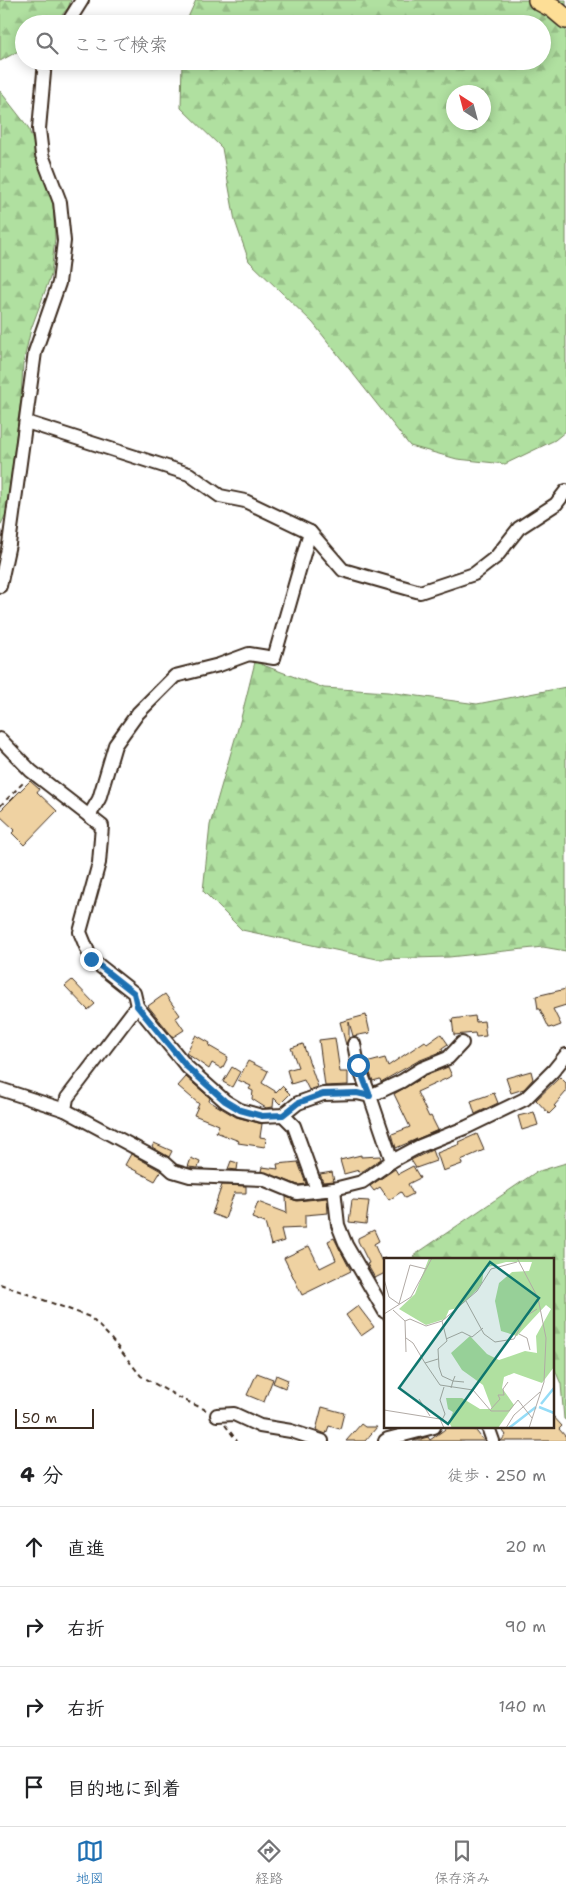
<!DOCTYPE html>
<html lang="ja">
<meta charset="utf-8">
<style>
:root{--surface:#fff;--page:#f2f2f2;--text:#202124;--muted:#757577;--line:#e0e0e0;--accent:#1f6fb2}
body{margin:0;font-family:"Shantell Sans","Klee One",sans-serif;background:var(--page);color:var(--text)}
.compass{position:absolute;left:446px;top:85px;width:45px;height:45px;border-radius:50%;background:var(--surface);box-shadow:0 2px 12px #0003;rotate:324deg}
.scale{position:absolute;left:15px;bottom:12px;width:79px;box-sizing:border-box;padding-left:5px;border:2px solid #3b2a1e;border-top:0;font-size:14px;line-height:18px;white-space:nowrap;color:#3b2a1e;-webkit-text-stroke:4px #fff;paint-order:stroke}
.stop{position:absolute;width:15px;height:15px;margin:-11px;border:4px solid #1f6fb2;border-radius:50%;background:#fff}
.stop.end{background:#1f6fb2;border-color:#fff;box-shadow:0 1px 5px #0008}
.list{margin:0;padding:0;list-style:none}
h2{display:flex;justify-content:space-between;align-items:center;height:65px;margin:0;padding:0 20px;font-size:21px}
h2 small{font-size:16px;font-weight:400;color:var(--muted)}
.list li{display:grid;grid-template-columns:32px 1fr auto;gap:15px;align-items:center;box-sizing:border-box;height:80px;padding:0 20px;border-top:1px solid var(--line)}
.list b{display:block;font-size:19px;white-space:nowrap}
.list em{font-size:16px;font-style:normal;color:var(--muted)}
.icon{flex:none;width:28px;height:28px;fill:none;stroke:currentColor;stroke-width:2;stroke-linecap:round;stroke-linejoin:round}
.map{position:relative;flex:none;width:566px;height:1441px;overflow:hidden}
.search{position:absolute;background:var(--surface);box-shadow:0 2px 12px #0003;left:15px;right:15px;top:15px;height:55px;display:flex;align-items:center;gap:12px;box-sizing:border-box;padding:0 18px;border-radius:28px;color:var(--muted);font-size:19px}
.sheet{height:385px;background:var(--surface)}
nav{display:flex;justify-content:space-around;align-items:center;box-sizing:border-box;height:70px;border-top:1px solid var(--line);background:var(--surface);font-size:14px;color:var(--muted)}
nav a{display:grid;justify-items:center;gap:2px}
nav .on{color:var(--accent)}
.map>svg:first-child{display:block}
</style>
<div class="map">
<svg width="566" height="1441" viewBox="0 0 566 1441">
<defs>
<pattern id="forest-firs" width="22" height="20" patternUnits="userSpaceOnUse" patternTransform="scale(1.25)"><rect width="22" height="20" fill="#b0e0a0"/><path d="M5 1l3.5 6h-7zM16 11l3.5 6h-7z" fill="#98c089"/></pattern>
</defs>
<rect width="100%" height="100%" fill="#fff"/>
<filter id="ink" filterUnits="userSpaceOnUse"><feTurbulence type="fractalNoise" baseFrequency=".02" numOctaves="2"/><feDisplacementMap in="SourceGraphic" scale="10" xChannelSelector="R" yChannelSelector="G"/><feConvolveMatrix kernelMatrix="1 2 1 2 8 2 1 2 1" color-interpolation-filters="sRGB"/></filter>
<g filter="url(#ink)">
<!-- forest -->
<g fill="url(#forest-firs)" stroke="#76855f" fill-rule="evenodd">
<polygon points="0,0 71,0 68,8 54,24 24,24 24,48 0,61"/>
<path d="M196,0H566V431L555,440L505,464L457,459L410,446L313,323L249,261L235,221L222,148L181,108L182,61H542V24H185ZM454,92H484V122H454Z"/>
<polygon points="0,91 28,127 53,198 55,238 51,275 31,329 23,364 21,399 6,514 0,526"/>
<polygon points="255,662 324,688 388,692 477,704 566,687 566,951 543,947 449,957 377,959 242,930 203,891 210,825 241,718"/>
<polygon points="566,1163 566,1420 564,1419 561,1384 552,1363 552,1260 416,1260 413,1256 536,1172"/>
</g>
<!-- building -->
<g fill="#efd2a2" stroke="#3b2a1e">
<polygon points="30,781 39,789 37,792 57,811 24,845 12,833 15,830 0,816 0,811"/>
<polygon points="72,980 95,1004 88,1010 65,986"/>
<polygon points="566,989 566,1005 553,1009 561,1025 553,1028 552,1027 549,1028 540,1009 538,1009 536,996"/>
<polygon points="165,994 180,1015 176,1018 184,1030 173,1037 148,1006"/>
<polygon points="366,1015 370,1033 353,1036 349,1022 349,1038 346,1045 340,1022"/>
<polygon points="475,1016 476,1022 484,1021 486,1036 476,1037 475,1033 454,1035 452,1019"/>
<polygon points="441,1034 448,1044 442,1048 443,1051 418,1061 381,1082 380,1079 373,1081 366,1063 385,1058 388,1066 425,1041 427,1044"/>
<polygon points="196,1035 210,1043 209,1046 228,1057 222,1069 212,1063 209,1069 186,1053"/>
<polygon points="335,1038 340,1072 348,1072 348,1085 325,1086 319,1040"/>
<polygon points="303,1044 318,1087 309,1090 304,1080 291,1084 287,1070 298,1067 291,1048"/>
<polygon points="248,1061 268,1071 262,1083 275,1091 275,1093 282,1086 290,1094 280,1104 274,1098 273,1107 266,1108 252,1099 253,1091 249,1089 251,1086 238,1080"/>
<polygon points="232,1067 240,1072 232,1087 223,1082"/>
<polygon points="448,1067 452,1076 417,1092 429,1117 431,1116 438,1130 396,1148 392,1134 410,1127 394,1094 425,1076"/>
<polygon points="531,1071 533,1079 524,1089 511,1093 506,1078"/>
<polygon points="186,1077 210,1098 209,1101 236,1117 262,1124 260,1137 266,1138 265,1147 238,1143 239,1141 216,1132 219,1125 194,1115 199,1104 178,1086"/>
<polygon points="560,1077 566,1083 566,1092 554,1106 556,1107 549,1114 536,1100"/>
<polygon points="494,1093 498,1103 475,1114 471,1101"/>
<polygon points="534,1112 538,1125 522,1130 518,1116"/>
<polygon points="477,1134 484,1150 461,1160 462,1164 443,1171 437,1153 460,1144 459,1142"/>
<polygon points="154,1143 172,1151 169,1157 152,1147"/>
<polygon points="432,1150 436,1161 416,1168 411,1160"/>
<polygon points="131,1154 161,1171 155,1181 125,1165"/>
<polygon points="361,1155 361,1157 380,1156 381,1159 363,1171 359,1172 359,1170 344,1174 340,1160"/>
<polygon points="191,1158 200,1162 198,1168 188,1167"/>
<polygon points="231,1161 238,1163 237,1170 228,1169"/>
<polygon points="298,1162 306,1184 298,1185 261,1171 262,1167 278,1169 277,1164"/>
<polygon points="413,1166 420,1178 408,1184 413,1194 405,1198 401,1192 389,1200 380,1187 374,1191 370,1186 395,1169 398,1174"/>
<polygon points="332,1172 334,1181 323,1182 320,1174"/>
<polygon points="222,1185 246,1186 246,1193 234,1193 225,1219 212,1214"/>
<polygon points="286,1197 297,1201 327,1198 328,1213 305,1215 305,1228 281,1229 284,1241 271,1245 265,1223 252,1218 258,1202 287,1213"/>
<polygon points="352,1200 369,1201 366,1224 349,1222"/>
<polygon points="374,1230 379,1241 374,1244 381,1260 385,1258 385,1273 375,1278 367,1264 369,1263 358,1241 358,1238"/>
<polygon points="334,1238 351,1271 302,1295 284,1258 309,1246 320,1268 336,1260 328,1241"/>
<polygon points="358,1306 374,1327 361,1336 346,1315"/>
<polygon points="257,1373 273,1379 264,1402 247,1395"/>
<polygon points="276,1375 288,1380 285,1388 273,1383"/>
<polygon points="322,1407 344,1413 340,1429 329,1426 326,1434 316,1430"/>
<polygon points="552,1415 562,1426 559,1429 566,1437 566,1441 501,1441 506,1435 500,1427 552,1427"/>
<polygon points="361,1424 365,1427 377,1427 365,1441 346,1441"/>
<polygon points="448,1427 473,1427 484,1441 413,1441 428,1437 430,1440"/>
</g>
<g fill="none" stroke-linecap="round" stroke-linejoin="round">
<!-- street casing -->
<g stroke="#3b2a1e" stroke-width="16">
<g id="street">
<polyline points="67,24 82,0"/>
<polyline points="26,422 189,474 220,496 245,501 310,532 343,570 420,592 474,574 496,557 519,528 556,504 566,491"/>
<polyline points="0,586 9,544 35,352 59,283 64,241 60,202 42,155 39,129 45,61"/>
<polyline points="0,739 31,771 102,826 99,863 80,932 91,959 134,993 137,1006 187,1067 225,1101 240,1110 262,1116 283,1115 298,1103 323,1094 357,1093 370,1096 392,1161"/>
<polyline points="89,816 99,799 115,745 138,713 175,676 219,665 249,654 274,658 310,532"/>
<polyline points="137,1006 67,1098 65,1110 164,1163 173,1171 190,1176 263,1179 297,1193 334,1189 362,1182 392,1161 420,1146 467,1127 525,1099 553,1071 566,1055"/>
<polyline points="354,1044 358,1065 370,1096 402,1081 421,1069 448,1058 462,1043"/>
<polyline points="0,1089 65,1110"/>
<polyline points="283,1115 294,1126 317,1190"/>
<polyline points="334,1189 338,1225 346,1245 385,1312"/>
<polyline points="217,1415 234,1414 260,1426 291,1431 322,1441"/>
<polyline points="488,1427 493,1441"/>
<polyline points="385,1441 388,1439 434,1427"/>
</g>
</g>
<!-- primary casing -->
<g stroke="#3b2a1e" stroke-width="22">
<polyline id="primary" points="538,0 553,8 566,19"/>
</g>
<!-- path -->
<g stroke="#3b2a1e" stroke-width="2" stroke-dasharray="5 4" stroke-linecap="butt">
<polyline points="0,806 25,781"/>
<polyline points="0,1284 90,1317 107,1334 141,1376 180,1398 206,1410"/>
<polyline points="225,1425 237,1441"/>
</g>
<!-- street -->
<use href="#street" stroke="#fff" stroke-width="12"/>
<!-- primary -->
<use href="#primary" stroke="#fdde96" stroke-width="19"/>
</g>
</g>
<g fill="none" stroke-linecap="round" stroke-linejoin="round" filter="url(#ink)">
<!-- route -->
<polyline stroke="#1f6fb2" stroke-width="6" points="91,959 134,993 137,1006 187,1067 225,1101 240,1110 262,1116 283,1115 298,1103 323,1094 357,1093 370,1096 358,1065"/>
</g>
<!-- overview -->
<g transform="translate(384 1258)">
<rect width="170" height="170" fill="#fff"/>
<path d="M45,0H170V109L158,125L130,115L120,119L118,130L130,147L114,170H68L65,164L69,154L64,151L62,140H78L96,151H108L99,127L78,112L67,95L86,78L103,96L115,102L141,93L153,95L152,78L167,51L162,47L133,78L117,73L111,43L115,25L128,14L145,13L148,4H122L100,10L98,25L93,32L74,50L65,52L61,61L42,67L15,51L31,36Z" fill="#b0e0a0"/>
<path fill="none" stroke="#95dcf7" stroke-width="2.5" d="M157,146L170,130M155,149L170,155M125,170L152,149"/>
<path fill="none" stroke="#b1aaa5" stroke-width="1" d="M133,0L154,40L162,80L160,124L145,170M0,21L5,39L15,46M82,43L100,76L111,84L130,81L142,58L153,51M15,46L26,7L42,11M9,52L21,63L22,94M0,56L27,39L48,0M21,63L26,61L42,68L58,63M135,76L143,80L146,92M22,80L29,85L41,105M62,81L78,74L88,79L99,70M54,101L41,105L56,127L89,132L107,153H125L134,142L148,160M71,118L69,123L80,124M67,130L69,123L58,118L55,109L54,91L63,83L58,63L93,33L107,11L133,4M35,141L46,158M107,151L116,141L114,137H120L119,131L124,124M0,152L56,161L60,170M58,162L61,156L56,142L60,129M122,170L130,157L156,134"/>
<path fill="#0f766e" fill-opacity="0.15" stroke="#0f766e" stroke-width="2.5" d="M106,4L155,40L64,166L15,130Z"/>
<rect width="170" height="170" fill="none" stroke="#3b2a1e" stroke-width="2.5"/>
</g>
</svg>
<svg class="compass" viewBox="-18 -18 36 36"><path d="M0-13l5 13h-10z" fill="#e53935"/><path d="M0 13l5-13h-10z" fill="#757577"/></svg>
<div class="scale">50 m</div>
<div class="stop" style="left:358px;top:1065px"></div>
<div class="stop end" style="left:91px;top:959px"></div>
<div class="search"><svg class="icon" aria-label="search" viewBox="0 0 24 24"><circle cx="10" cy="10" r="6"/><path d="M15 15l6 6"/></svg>ここで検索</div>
</div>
<section class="sheet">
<h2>4 分<small>徒歩 · 250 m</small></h2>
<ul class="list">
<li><svg class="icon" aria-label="ahead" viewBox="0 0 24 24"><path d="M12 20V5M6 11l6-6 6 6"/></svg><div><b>直進</b></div><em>20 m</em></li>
<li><svg class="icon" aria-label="right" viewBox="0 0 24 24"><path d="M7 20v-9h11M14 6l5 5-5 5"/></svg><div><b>右折</b></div><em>90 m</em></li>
<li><svg class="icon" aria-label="right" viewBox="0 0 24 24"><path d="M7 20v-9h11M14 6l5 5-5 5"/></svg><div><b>右折</b></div><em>140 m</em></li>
<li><svg class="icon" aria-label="arrive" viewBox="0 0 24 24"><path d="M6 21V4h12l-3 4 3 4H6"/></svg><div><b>目的地に到着</b></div></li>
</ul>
</section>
<nav>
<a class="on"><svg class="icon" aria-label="map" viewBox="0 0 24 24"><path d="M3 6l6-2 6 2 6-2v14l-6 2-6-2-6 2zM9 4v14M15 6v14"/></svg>地図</a>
<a><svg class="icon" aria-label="directions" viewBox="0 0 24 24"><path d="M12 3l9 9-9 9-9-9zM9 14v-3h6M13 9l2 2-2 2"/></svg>経路</a>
<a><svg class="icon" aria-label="saved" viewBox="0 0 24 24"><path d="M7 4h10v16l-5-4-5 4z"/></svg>保存済み</a>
</nav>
